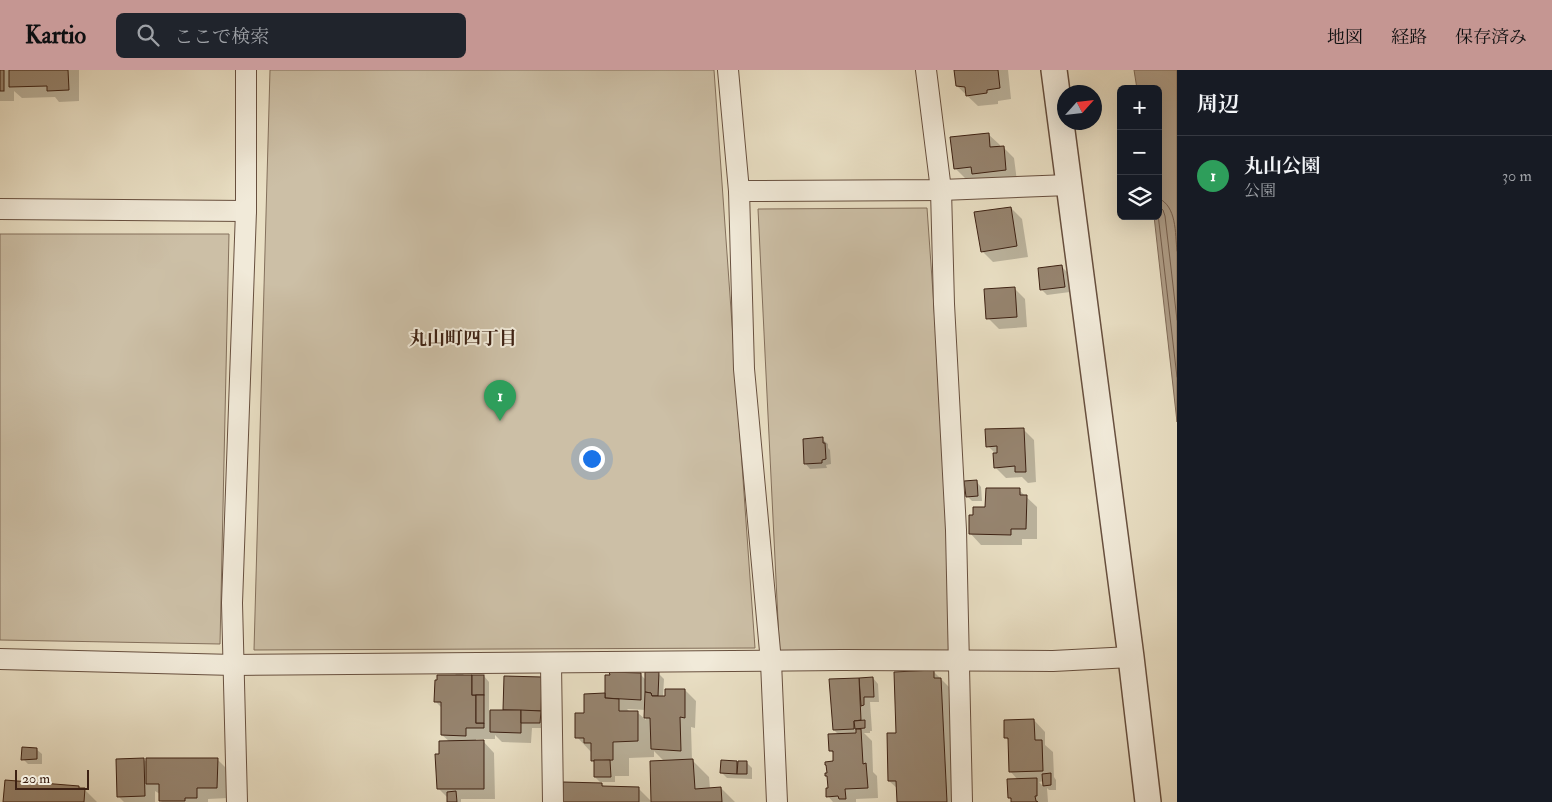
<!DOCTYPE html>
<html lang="ja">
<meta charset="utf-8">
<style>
:root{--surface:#171b24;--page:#20242c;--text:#f1f3f6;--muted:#9ea1a6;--line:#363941;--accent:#c59692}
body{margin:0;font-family:"IM FELL Double Pica","Noto Serif JP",serif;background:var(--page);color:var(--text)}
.controls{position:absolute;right:15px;top:15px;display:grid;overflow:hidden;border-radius:8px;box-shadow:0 5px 20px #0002}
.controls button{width:45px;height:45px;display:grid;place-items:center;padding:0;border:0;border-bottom:1px solid var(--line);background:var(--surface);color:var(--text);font:25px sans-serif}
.compass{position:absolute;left:1057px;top:15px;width:45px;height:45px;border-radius:50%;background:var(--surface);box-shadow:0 5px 20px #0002;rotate:63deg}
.scale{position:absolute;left:15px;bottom:12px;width:74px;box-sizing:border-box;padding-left:5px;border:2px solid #3d2113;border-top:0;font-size:14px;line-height:18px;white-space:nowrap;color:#3d2113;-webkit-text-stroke:4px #f1ead9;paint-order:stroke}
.you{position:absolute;left:591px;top:388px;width:18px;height:18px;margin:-12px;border:4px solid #fff;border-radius:50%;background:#1a73e8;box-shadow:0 0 0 8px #1a73e833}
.badge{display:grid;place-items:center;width:32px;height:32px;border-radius:50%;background:var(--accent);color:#fff;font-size:16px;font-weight:700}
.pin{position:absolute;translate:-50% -41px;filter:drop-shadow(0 1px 2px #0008)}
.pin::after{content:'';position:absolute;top:26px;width:18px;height:15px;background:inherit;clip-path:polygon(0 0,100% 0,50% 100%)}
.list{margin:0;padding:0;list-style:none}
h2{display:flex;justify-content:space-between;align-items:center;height:65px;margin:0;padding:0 20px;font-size:21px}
h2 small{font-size:16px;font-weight:400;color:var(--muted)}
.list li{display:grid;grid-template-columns:32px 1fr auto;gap:15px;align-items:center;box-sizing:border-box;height:80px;padding:0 20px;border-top:1px solid var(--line)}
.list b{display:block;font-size:19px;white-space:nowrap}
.list p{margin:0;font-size:16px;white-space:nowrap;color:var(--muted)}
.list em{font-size:16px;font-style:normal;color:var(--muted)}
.icon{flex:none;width:28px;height:28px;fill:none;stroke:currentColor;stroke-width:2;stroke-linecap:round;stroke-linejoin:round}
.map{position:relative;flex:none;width:1177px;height:732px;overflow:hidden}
header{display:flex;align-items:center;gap:30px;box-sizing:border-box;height:70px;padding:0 25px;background:var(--accent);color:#111}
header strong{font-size:24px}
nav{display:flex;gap:28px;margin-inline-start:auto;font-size:18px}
.search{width:350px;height:45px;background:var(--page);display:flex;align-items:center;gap:12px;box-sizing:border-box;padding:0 18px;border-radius:8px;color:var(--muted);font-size:19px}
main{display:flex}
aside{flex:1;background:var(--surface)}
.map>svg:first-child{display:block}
</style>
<header>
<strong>Kartio</strong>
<div class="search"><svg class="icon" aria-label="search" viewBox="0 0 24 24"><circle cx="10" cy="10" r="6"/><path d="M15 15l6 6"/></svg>ここで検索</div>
<nav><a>地図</a><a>経路</a><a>保存済み</a></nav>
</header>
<main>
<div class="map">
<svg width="1177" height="732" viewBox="0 0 1177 732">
<rect width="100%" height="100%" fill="#e9dfc4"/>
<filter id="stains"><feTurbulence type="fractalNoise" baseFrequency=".004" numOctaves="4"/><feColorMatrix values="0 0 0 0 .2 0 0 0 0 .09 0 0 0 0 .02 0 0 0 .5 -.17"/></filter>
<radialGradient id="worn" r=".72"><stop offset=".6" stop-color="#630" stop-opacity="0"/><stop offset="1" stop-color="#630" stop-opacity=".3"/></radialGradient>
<!-- green -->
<g fill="#ccbfa6" stroke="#84705c">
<polygon points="270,0 714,0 755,578 254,580"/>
<polygon points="927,138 959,591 780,592 758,139"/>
<polygon points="0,164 229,164 220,574 0,570"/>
</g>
<!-- water -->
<polygon fill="#af9e88" stroke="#816c59" points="1134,0 1177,0 1177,352 1154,146 1158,146 1158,19 1137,19"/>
<!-- shadow -->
<g fill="#0003" fill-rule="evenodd">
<polygon points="0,0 79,0 79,31 59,32 55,27 22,28 14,21 14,31 0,31"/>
<polygon points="956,0 1008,0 1011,29 998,31 998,34 978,36 957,16"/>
<polygon points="988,64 1000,75 1000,78 1003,77 1014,88 1017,111 984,114 978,108 966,109 955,98"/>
<polygon points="1011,138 1022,149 1028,187 993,192 982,181"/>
<polygon points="1062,197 1067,202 1070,222 1047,225 1041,219"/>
<polygon points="1014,218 1025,229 1027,257 999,259 988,248"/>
<polygon points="1023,359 1034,370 1036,412 1028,413 1022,407 1006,408 995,397 995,383 988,376"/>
<polygon points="822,369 828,374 828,378 830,380 831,394 826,395 827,398 810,399 805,393"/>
<polygon points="976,411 981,417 982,431 972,431 967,426"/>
<polygon points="1019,420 1037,437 1037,469 1022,469 1022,475 981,475 970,463 986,438"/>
<polygon points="460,601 465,606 484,606 489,612 489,641 504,641 541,608 545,658 532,658 531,673 502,672 495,665 495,669 476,669 476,672 483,671 494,683 495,729 461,729 461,732 449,732 449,729 438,718 440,685 450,672 442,665 443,639 436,632 457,606 454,603"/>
<polygon points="933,601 950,618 961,732 898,732 898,719 889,711 898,664"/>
<path d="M658,603L664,609L663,627L685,620L696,631L695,658L691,657L692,690L709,707L710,719L721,718L735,732H653L664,691L654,681V687L629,688V706H615V712H600L595,707V693L592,690V683L577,667L585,645L606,624L641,605L646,610ZM627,639L646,640V650L638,643H631Z"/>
<polygon points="873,608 878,614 879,632 870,632 872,661 870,661 870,663 864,663 872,671 873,702 877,706 878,728 856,729 856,732 833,732 828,726 835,693 834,684 831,681 839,665 834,660 831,610"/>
<path d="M1034,650L1045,662V675L1053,682L1054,707L1056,710V720H1049L1047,718L1048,732H1013L1009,727L1018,710L1010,701L1009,671L1005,667ZM1044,711V717L1039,712Z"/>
<polygon points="36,679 42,684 42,694 28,694 23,689"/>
<polygon points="143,689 148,693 217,689 228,700 228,728 208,729 208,732 162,732 160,730 160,724 155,721 155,732 124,732 119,727"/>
<polygon points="722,692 746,692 752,698 752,709 727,708 722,703"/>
<polygon points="602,714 606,718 638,718 652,732 564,732"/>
<polygon points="78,717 84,719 97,732 4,732"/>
</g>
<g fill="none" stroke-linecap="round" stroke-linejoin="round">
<!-- shore -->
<g stroke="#76604e" stroke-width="1">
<path d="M1158,128C1177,136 1175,163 1177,181"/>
<polyline points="1158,136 1163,140 1165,146 1177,250"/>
<polyline points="1158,144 1177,307"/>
</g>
</g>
<!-- building -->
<g fill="#96846f" stroke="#3d2113">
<rect x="0" y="0" width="4" height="21"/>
<polygon points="9,0 68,0 69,20 47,21 47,16 9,17"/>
<polygon points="954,0 998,0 1000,18 987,20 987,23 966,26 965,17 956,16"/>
<polygon points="989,63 990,77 1004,76 1006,100 972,104 971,97 954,99 950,67"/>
<polygon points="1011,137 1017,176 981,182 974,142"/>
<polygon points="1062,195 1065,217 1040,220 1038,198"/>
<polygon points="1015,217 1017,247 986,249 984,219"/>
<polygon points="1024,358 1026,402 1015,402 1015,396 994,398 993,383 997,383 997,376 986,377 985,359"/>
<polygon points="823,367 823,373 825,373 826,389 822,390 822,393 804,394 803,369"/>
<polygon points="977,410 978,426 966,427 964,411"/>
<polygon points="986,418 1020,418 1020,425 1027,425 1026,459 1011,459 1011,465 969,464 969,445 973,445 973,437 985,437"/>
<polygon points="934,600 934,608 941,608 947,732 897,732 896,711 888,711 887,663 896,663 894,602"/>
<polygon points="609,602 641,603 641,630 605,628 605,605 610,605"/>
<polygon points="645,602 659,602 658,626 652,626 651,623 645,622"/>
<polygon points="437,605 472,605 472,625 476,625 476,653 484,653 484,658 466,658 466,666 441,665 441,632 434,632 435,610 437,610"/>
<rect x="472" y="605" width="12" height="20"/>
<polygon points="504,606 542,607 541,641 503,640"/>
<polygon points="873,607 874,627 864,627 864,635 861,636 859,608"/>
<polygon points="859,608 861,650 854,651 854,659 833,660 829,609"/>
<polygon points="665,619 685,619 685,648 680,647 681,681 651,679 650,648 644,648 645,622 651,623 652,626 665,626"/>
<polygon points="605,623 605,628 619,629 619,641 638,641 638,671 613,672 613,690 591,691 591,673 584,673 584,668 575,668 575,643 584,643 584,624"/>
<rect x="476" y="625" width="8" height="28"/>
<polygon points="490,640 521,640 521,663 490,662"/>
<polygon points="521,640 541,641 540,653 521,653"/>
<polygon points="1034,649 1035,670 1042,670 1043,701 1009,702 1008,668 1004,668 1004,650"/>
<polygon points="865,650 865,658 855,659 854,651"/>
<polygon points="856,659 861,659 863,694 866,693 868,718 845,719 846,729 839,729 838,726 826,727 826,718 828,718 827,706 825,706 825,703 827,703 826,695 825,695 825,692 833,691 833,681 829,681 828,664 856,663"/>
<polygon points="484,670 484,719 437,719 435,684 439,684 439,671"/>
<polygon points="22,677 37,678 37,689 21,690"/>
<polygon points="144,688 145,726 117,727 116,689"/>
<polygon points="146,688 218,688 217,718 197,718 197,728 185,728 185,731 159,731 159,714 146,714"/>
<polygon points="693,689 695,719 721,717 722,732 651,732 650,691"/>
<polygon points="594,690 610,690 611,707 594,707"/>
<polygon points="721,690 737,691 737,704 720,703"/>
<polygon points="738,691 747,691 747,704 737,704"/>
<polygon points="1051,703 1051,715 1043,716 1042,704"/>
<polygon points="1037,708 1037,726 1035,726 1036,731 1038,732 1011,732 1011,728 1008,728 1007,709"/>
<polygon points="5,710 79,716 79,718 85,718 84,732 3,732"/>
<polygon points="563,712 602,713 602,716 639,717 639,732 563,732"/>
<polygon points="456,721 457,732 447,732 447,722"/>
</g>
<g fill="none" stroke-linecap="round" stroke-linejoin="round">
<!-- minor casing -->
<g stroke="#68503f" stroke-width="22">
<g id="minor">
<polyline points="728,0 739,121 744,299 771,592 777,732"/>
<polyline points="926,0 941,120 944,234 956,460 962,732"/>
<polyline points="739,121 941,120 1069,115"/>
<polyline points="0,139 246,141"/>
<polyline points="0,589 234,595 842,590 1053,591 1131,587"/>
<polyline points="551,594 553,732"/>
<polyline points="237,732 232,533 246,141 246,0"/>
</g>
</g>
<!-- tertiary casing -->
<g stroke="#68503f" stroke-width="28">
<polyline id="tertiary" points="1054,0 1131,587 1148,732"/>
</g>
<!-- minor -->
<use href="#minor" stroke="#f1ead9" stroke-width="20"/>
<!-- tertiary -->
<use href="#tertiary" stroke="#f1ead9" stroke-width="25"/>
</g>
<g text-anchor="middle" stroke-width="4" stroke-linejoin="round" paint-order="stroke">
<!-- neighbourhood labels -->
<g font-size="18" font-weight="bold" fill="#3d2113" stroke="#f1ead9">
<text x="463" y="274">丸山町四丁目</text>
</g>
</g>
<rect width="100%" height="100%" filter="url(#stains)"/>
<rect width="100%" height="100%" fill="url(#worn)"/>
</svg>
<div class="controls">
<button>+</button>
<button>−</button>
<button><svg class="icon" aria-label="layers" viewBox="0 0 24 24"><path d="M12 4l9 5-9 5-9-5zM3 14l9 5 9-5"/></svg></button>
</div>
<svg class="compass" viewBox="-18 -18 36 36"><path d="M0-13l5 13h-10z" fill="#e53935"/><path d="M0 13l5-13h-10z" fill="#9ea1a6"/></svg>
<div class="scale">20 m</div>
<div class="you"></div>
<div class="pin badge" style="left:500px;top:351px;background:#2e9e5b">1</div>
</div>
<aside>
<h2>周辺<small></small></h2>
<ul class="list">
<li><span class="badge" style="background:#2e9e5b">1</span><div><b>丸山公園</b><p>公園</p></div><em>30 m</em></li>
</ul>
</aside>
</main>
